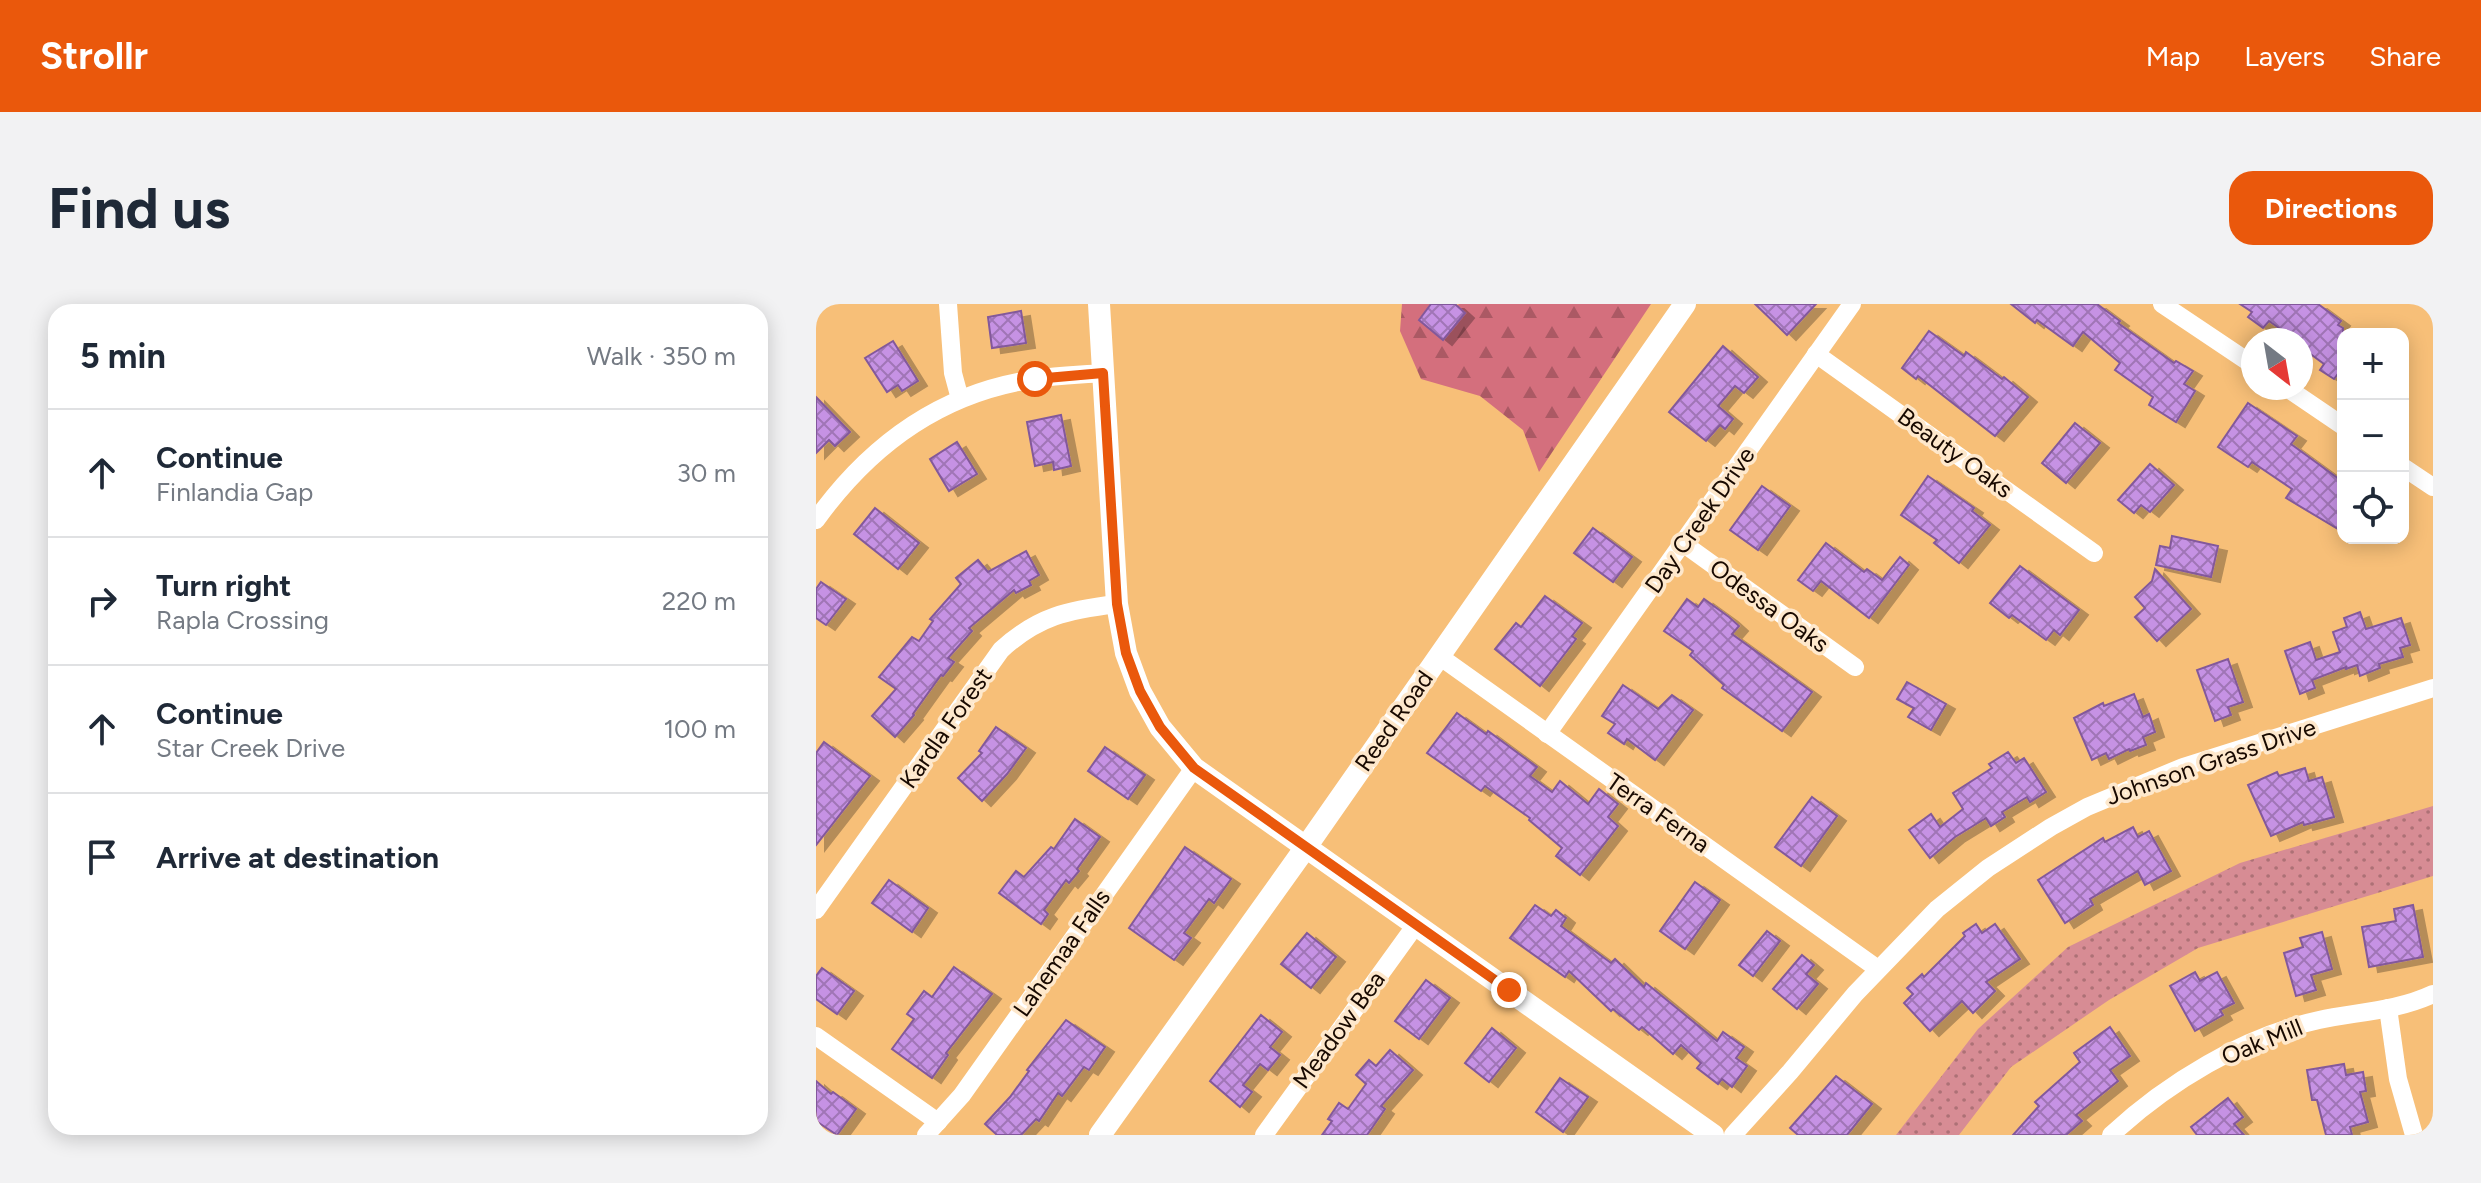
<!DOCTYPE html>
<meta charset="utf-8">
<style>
:root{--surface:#fff;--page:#f2f2f3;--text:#1f2937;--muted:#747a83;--line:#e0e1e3;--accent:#ea580c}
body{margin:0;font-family:Figtree,sans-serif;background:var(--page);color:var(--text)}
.controls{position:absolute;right:24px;top:24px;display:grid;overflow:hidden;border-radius:16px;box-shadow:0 4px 20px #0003}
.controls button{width:72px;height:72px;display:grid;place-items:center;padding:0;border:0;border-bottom:2px solid var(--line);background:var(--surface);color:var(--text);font:40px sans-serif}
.compass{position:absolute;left:1425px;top:24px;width:72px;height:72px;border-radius:50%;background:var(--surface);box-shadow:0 4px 20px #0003;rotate:149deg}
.stop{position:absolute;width:24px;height:24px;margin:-18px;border:6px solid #ea580c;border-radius:50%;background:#fff}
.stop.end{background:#ea580c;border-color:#fff;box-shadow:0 2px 8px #0008}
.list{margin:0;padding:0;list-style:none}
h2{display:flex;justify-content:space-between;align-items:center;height:104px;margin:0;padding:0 32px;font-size:34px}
h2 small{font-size:26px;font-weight:400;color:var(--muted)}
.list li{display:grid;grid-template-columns:52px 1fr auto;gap:24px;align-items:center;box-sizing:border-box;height:128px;padding:0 32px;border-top:2px solid var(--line)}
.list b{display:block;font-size:30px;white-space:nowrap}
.list p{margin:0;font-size:26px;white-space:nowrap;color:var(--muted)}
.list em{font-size:26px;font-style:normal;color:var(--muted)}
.icon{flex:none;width:44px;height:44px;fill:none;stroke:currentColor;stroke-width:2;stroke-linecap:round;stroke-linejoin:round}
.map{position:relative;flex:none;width:1617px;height:831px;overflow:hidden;border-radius:24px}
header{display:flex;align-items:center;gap:48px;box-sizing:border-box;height:112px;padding:0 40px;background:var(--accent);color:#fff}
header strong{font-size:38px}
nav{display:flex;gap:44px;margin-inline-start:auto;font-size:28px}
.intro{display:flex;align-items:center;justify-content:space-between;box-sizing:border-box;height:192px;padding:0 48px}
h1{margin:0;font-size:56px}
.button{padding:20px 36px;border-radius:24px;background:var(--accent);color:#fff;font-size:28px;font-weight:700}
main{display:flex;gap:48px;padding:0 48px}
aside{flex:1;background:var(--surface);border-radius:24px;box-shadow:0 4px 20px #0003}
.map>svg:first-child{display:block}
</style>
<header>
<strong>Strollr</strong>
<nav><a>Map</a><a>Layers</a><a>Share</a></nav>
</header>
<div class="intro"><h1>Find us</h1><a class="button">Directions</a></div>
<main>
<aside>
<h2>5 min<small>Walk · 350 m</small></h2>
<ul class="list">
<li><svg class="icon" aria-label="ahead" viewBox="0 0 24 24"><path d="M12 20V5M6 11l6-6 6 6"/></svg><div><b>Continue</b><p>Finlandia Gap</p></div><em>30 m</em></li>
<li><svg class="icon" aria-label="right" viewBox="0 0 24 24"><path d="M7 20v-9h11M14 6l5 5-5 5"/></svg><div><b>Turn right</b><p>Rapla Crossing</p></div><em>220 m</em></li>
<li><svg class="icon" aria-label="ahead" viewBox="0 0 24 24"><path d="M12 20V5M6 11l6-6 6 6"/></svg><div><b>Continue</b><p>Star Creek Drive</p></div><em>100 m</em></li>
<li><svg class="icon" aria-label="arrive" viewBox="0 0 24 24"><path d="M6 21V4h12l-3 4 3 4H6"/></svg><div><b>Arrive at destination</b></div></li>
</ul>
</aside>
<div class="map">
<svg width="1617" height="831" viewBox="0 0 1617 831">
<defs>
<pattern id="grass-dots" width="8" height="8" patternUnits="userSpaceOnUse" patternTransform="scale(2)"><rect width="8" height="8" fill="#d78c94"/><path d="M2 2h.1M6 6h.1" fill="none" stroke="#ad7176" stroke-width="1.8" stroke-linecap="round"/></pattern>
<pattern id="forest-firs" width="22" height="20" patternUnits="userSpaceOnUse" patternTransform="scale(2)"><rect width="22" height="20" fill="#d46f7d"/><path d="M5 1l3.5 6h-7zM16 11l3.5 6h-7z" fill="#ab5964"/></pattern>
<pattern id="building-cross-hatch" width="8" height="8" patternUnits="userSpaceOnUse" patternTransform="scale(2)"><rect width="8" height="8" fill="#c692e4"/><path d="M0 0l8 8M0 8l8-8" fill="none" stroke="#a075b6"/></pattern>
<filter id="shadow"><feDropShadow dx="9" dy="5" stdDeviation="0" flood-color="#0004"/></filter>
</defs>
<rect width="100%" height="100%" fill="#f7bf78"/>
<!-- grass -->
<polygon fill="url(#grass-dots)" points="1617,502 1617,572 1382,644 1293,696 1195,763 1143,831 1080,831 1162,725 1252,643 1424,559"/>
<!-- forest -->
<polygon fill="url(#forest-firs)" points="586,0 615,0 603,16 627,36 649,9 641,2 643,0 835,0 723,168 707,126 664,92 605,75 584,27"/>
<!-- building -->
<g fill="url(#building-cross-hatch)" stroke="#83599b" stroke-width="2" filter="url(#shadow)">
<polygon points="615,0 639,0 649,9 627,36 603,16"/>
<polygon points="939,0 1000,0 971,31"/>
<polygon points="1195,0 1281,0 1304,17 1302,19 1358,59 1360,57 1377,67 1368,80 1379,87 1360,118 1333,101 1337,93 1299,66 1304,59 1267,28 1257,42 1221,16 1219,19"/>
<polygon points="1424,0 1502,0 1525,17 1522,21 1527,24 1527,63 1518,75 1504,66 1508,60 1485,43 1485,36 1480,36 1453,17 1447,24 1432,13 1436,8"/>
<polygon points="205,7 210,39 176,44 172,13"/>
<polygon points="1113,27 1148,52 1150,48 1186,75 1188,73 1212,93 1179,132 1102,72 1100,75 1086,64"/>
<polygon points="77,37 102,77 86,87 82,81 71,88 49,54"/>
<polygon points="907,42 942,73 928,89 919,82 902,102 917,115 909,125 904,121 890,137 853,108"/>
<polygon points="0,93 34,128 19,142 13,136 0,149"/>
<polygon points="1432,99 1481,132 1475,140 1527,178 1527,228 1470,194 1476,185 1436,158 1432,163 1402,143"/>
<polygon points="245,111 255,162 238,166 237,158 219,162 211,118"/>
<polygon points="1259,119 1284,139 1250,179 1226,159"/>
<polygon points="141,138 161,170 133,187 114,155"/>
<polygon points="1334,160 1358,181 1334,208 1325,201 1318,209 1302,196"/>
<polygon points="1112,172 1158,204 1156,207 1174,221 1143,259 1118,239 1121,236 1085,211"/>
<polygon points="946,182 974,202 942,246 914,226"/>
<polygon points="59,204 103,239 82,265 38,230"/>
<polygon points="777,224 816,253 797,278 758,249"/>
<polygon points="1356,232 1402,242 1395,273 1340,261 1344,242 1354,244"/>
<polygon points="1010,239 1048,268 1051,265 1066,276 1084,253 1093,261 1053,314 1005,277 997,287 982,276"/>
<polygon points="210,247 223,271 213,277 215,281 200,289 198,286 153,324 156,327 132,354 138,358 127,372 125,371 97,410 98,411 79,433 56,412 80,385 63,373 96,333 103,337 117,317 114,315 145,280 140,274 162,256 172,268"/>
<polygon points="1204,262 1263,306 1244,331 1238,326 1230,336 1196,311 1193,314 1174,299"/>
<polygon points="1339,265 1375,305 1341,337 1319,313 1329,304 1319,293 1336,277"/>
<polygon points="5,278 30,295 10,321 0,314 0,285"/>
<polygon points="729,292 766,319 756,332 760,335 724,382 679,345 700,319 705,323"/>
<polygon points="871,295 882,303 888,295 913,313 923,322 916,330 996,388 966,427 906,384 908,381 874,351 877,347 848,327"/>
<polygon points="1544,308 1550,325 1585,314 1594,341 1584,344 1587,353 1563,360 1564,364 1544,372 1541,361 1530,365 1530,363 1496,376 1499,384 1484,390 1469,347 1494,338 1500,356 1524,348 1517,328 1531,323 1528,314"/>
<polygon points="1412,355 1427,398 1412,403 1415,411 1399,417 1381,366"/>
<polygon points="1091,378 1130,400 1115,426 1092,413 1098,404 1081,395"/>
<polygon points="807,381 842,405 856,391 877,406 839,456 811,435 808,440 792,429 799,420 786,412"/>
<polygon points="1318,390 1327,413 1333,410 1339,428 1327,433 1330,441 1314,447 1313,445 1293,455 1290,449 1276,456 1258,414 1287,399 1288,402"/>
<polygon points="641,409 670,430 672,427 721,463 714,472 736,488 744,477 772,500 783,485 802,500 792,513 802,522 764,571 740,552 746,544 713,516 714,514 669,482 665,487 611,449"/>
<polygon points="180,423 210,444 191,470 166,497 142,474 166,449 163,447"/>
<polygon points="8,438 54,472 0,541 0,449"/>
<polygon points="289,443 329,471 312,495 272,467"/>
<polygon points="1192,448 1200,459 1208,454 1230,488 1214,498 1211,493 1186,508 1189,513 1175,522 1170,514 1139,533 1114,554 1093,526 1115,510 1124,523 1147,505 1137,489 1176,464 1173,460"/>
<polygon points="1489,464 1493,477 1506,473 1518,513 1488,521 1487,518 1455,532 1432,481 1461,468 1463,472"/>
<polygon points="996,493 1021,512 985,562 959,543"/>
<polygon points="259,515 284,533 261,565 263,567 253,579 250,576 228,606 232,610 225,620 183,589 200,567 208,573 235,543 238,545"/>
<polygon points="1317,523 1322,533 1333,527 1355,567 1329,581 1322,567 1274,595 1277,601 1249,619 1222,576 1287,534 1289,538"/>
<polygon points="369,543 415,575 398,599 393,595 368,629 375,634 358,656 313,624"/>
<polygon points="73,576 112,604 96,628 56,599"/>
<polygon points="879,578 904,596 869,645 844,627"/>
<polygon points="719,601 735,612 740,606 750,614 745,622 795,659 799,655 828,683 830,679 901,737 907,728 928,743 920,754 931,762 916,783 906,775 902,780 881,764 885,759 865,741 857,750 826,723 823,726 797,705 795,707 753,667 749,673 694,634"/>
<polygon points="1597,601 1607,653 1553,663 1546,623 1580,617 1578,605"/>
<polygon points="1160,620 1166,629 1179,620 1204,655 1170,678 1179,687 1157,709 1146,697 1114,727 1088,699 1097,690 1091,684 1106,670 1108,673 1149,632 1147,629"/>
<polygon points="951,627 964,637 937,672 923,661"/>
<polygon points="1506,628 1516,665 1495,671 1500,686 1480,692 1468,649 1487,643 1484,634"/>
<polygon points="491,629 520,653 495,684 465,660"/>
<polygon points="986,651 998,661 990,670 1002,680 981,705 957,685"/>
<polygon points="138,663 176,690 130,749 132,751 116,774 76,745 98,715 91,710 108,687 116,693"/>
<polygon points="6,664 38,687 21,710 0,695 0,672"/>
<polygon points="1379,668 1384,677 1401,668 1418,699 1404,706 1407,711 1379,727 1354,682"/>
<polygon points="610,676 634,694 603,735 579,717"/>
<polygon points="445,711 466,728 454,743 464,751 452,766 444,760 427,781 436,788 424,803 394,777"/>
<polygon points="250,716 289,743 273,766 268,763 246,792 242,789 223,817 220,815 205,831 181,831 169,820 194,793 213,767 211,766"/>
<polygon points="1294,723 1314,752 1294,766 1302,777 1260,811 1266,817 1250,831 1197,831 1223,802 1219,798 1264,758 1258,749"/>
<polygon points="676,724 700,744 673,778 649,759"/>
<polygon points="574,746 597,766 565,802 569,805 551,831 506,831 516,817 512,815 523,799 532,805 550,780 540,771 553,756 560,762"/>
<polygon points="1528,760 1530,771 1547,768 1550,787 1544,788 1552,818 1534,823 1536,831 1510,831 1501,796 1496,796 1491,766"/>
<polygon points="1020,772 1056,800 1031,831 982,831 974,824"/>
<polygon points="744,774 772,793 747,828 720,808"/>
<polygon points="0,777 15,790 17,788 40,805 21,831 0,817"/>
<polygon points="1412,794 1427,813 1418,820 1428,831 1381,831 1375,823"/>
</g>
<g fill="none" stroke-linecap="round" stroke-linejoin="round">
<!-- minor -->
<g stroke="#fff" stroke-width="18">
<polyline points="132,0 137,69 144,95"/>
<polyline points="1346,0 1437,61"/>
<polyline points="1000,50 1278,249"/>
<polyline points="1471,84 1527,122"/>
<polyline points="1587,163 1617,183"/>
<path d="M0,216C54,141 126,88 220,75C242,71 264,71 287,69"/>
<polyline points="868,240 1039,363"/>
<polyline points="623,352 1062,665"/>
<polyline points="731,430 1036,0"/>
<path d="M0,606L185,346C222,312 252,306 301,300"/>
<polyline points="1572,704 1582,775 1598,831"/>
<polyline points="0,732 122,818"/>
<polyline points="110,831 146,791 378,464"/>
<polyline points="448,831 599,622"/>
<polyline points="917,831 974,768 1039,690 1121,605 1172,564 1235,523 1271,503 1367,463 1617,384"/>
<path d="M1295,831C1351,779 1428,732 1503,716C1541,708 1581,707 1617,690"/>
</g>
<!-- tertiary -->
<g stroke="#fff" stroke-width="22">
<polyline points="283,0 301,300 310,349 324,387 344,423 378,464 897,831"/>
<polyline points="284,831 490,543 869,0"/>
</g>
</g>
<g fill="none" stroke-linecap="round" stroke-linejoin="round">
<!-- route -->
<polyline stroke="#ea580c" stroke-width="10" points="219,75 287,69 301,300 310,349 324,387 344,423 378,464 693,686"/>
</g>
<g text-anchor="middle" stroke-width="7" stroke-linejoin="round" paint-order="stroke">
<!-- street labels -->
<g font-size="24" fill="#180900" stroke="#fee8cc">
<text transform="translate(1139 149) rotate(36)" y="8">Beauty Oaks</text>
<text transform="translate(884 216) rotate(-55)" y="8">Day Creek Drive</text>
<text transform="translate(953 302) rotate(36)" y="8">Odessa Oaks</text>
<text transform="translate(578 417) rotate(-55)" y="8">Reed Road</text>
<text transform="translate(130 424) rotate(-55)" y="8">Kardla Forest</text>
<text transform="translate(1395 458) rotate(-19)" y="8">Johnson Grass Drive</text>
<text transform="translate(842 509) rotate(35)" y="8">Terra Ferna</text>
<text transform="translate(246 649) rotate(-55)" y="8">Lahemaa Falls</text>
<text transform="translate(523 726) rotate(-54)" y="8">Meadow Bea</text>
<text transform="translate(1446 738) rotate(-22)" y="8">Oak Mill</text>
</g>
</g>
</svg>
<div class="controls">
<button>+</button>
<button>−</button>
<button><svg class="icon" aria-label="locate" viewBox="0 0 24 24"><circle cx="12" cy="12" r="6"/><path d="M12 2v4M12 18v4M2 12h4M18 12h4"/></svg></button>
</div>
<svg class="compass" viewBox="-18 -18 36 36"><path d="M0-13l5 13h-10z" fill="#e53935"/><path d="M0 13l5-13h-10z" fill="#747a83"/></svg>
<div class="stop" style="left:219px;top:75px"></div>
<div class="stop end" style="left:693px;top:686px"></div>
</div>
</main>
